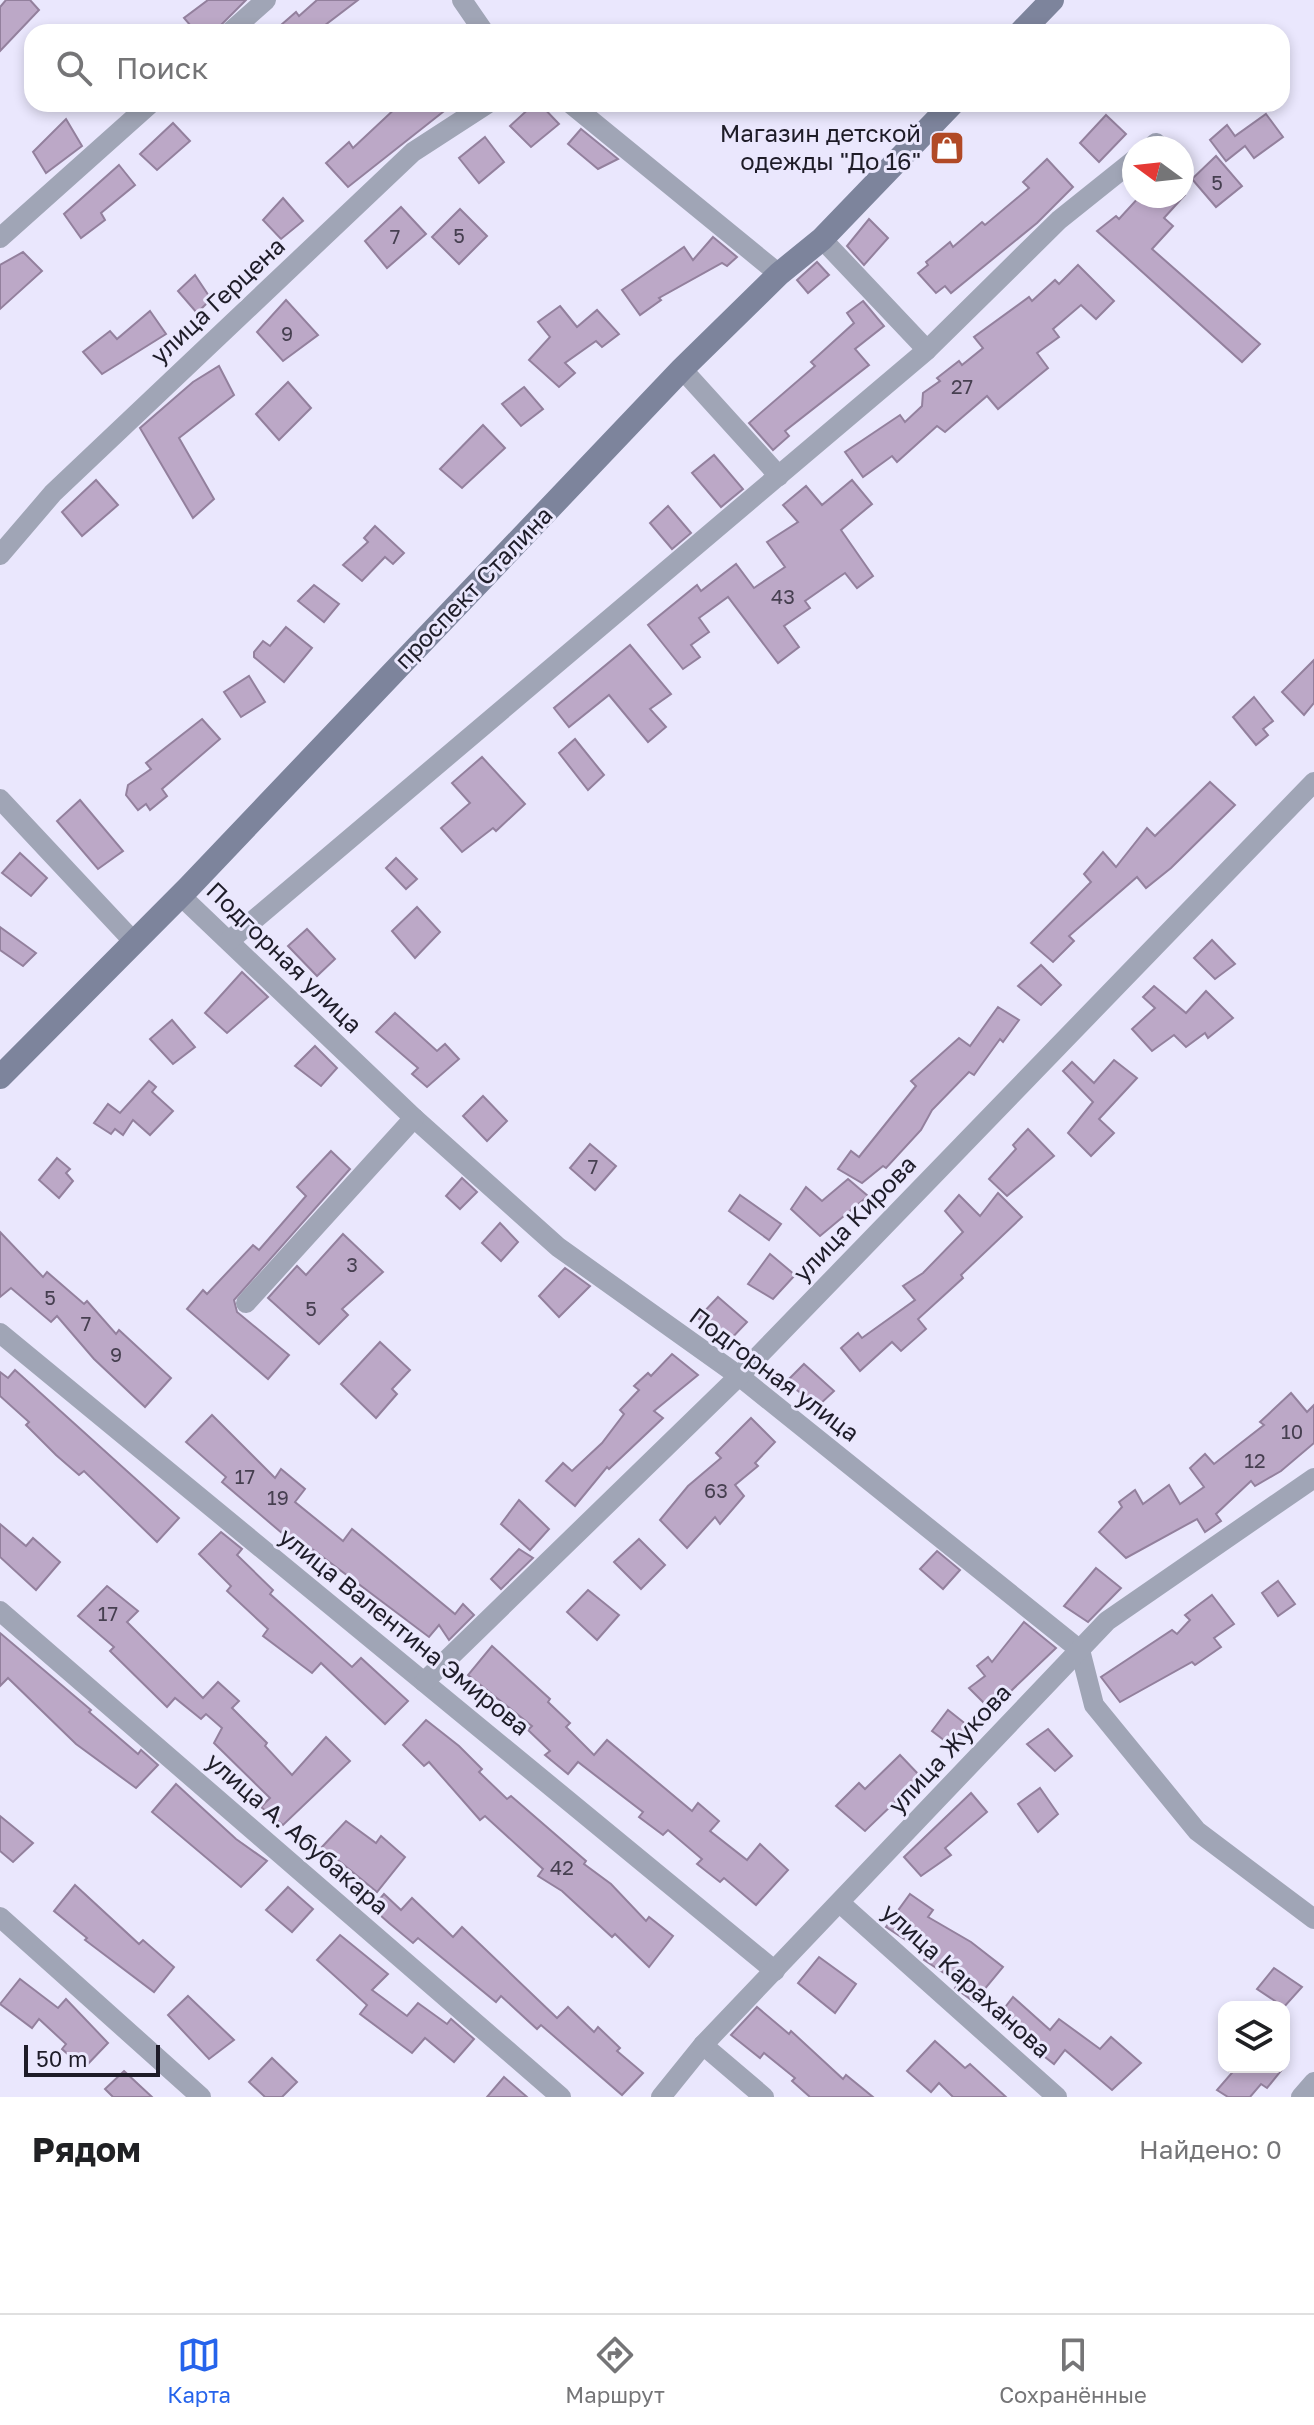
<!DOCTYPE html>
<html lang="ru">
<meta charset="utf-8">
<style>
:root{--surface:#fff;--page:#f2f2f2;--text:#202124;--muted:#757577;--line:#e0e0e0;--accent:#2563eb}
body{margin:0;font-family:"Golos Text",sans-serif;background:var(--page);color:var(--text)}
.controls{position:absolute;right:24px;bottom:24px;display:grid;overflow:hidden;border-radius:16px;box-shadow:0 4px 12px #0003}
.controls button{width:72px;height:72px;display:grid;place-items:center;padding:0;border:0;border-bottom:2px solid var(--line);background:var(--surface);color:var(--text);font:40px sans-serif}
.compass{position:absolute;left:1122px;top:136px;width:72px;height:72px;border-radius:50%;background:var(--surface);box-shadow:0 4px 12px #0003;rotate:285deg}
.scale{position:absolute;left:24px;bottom:20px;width:136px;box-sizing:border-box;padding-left:8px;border:4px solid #1e1c28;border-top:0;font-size:22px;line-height:28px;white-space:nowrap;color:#1e1c28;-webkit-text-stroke:6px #eae7fd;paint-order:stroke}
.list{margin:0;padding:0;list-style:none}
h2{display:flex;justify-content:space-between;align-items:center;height:104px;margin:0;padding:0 32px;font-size:34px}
h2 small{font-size:26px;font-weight:400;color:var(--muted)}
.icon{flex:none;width:44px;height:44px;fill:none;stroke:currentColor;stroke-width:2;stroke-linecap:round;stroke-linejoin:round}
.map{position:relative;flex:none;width:1314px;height:2097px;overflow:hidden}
.search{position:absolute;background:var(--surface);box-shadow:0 4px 12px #0003;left:24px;right:24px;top:24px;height:88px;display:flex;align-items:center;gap:20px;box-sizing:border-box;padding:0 28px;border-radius:24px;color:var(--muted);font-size:30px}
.sheet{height:216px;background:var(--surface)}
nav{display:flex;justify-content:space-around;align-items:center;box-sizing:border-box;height:112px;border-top:2px solid var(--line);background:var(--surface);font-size:22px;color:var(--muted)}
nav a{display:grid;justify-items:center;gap:4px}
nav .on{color:var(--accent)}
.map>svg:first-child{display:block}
</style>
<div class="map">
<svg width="1314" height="2097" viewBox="0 0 1314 2097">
<rect width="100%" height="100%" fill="#eae7fd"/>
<!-- building -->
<g fill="#bca8c7" stroke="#93809d" stroke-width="2">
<polygon points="6,0 30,0 39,10 0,51 0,7"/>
<polygon points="208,0 246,0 214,32 196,32 184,18"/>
<polygon points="317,0 358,0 316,32 273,32 296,12 299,16"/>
<polygon points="400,104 453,104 348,187 326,163 349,142 353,148"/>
<polygon points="534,104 540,104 559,124 531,147 510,126"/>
<polygon points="1266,114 1283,137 1254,158 1245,146 1226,161 1210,140 1227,125 1235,136"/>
<polygon points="1106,115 1126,134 1099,162 1080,143"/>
<polygon points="66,119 82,146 46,173 33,152"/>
<polygon points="173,123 190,141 157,170 140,154"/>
<polygon points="581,129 618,159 598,169 568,144"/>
<polygon points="485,137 504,162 479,183 459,158"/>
<polygon points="1216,156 1242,186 1216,207 1192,179"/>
<polygon points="1047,159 1073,187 1037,223 951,293 945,286 936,293 918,273 928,265 926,262 950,242 953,247 982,222 985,225 1029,188 1023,182"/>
<polygon points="119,165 135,185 101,213 105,220 81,238 64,214"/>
<polygon points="1140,196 1184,196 1164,218 1173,226 1152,249 1260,344 1242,362 1097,231 1116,216 1119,219"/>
<polygon points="283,198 303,221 281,239 263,220"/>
<polygon points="401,207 426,234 387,268 365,241"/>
<polygon points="460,209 487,236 459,264 432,237"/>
<polygon points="869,219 888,238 864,265 847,246"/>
<polygon points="713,237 737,257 727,266 722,263 659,298 661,300 640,315 622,290 684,247 693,260"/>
<polygon points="23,252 42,271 0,309 0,265"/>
<polygon points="817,262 829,275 808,293 797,280"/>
<polygon points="1078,265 1114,301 1096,319 1081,305 1053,329 1059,337 1037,353 1048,368 998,409 987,396 945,432 937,426 897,462 892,456 863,477 845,452 900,415 905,422 922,406 923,393 940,381 937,378 959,361 962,365 983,348 974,337 1029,297 1032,301 1055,280 1059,284"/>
<polygon points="195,275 211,299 197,313 178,291"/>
<polygon points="286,300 318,335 283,361 257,332"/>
<polygon points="863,301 884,326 855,349 869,365 785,431 789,436 773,450 749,423 815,366 811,362 854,323 847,313"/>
<polygon points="560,306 577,327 597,310 619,334 602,347 596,341 565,363 575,373 559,387 529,360 550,337 538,322"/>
<polygon points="150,311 166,334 102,374 83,352 110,331 117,339"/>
<polygon points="219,366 234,395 179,438 214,499 193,518 140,428 193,382"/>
<polygon points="288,382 311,408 279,440 256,414"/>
<polygon points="524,387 543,409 521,426 502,404"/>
<polygon points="483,425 505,448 462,488 440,469"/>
<polygon points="714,455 743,489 721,507 692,473"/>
<polygon points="96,480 118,505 82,536 62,512"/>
<polygon points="852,480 872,504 841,530 873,576 857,588 845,573 805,601 810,608 784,626 799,647 778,663 728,597 699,618 709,632 691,645 700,657 683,669 648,625 697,585 701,591 736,564 754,588 785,567 767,542 798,522 783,505 806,486 822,505"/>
<polygon points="668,506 691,533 672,549 650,523"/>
<polygon points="375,526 404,553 393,564 385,557 362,581 343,565 368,542 364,538"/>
<polygon points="314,585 339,604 324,622 298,601"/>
<polygon points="286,627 312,648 284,682 254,657 254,652 263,641 270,646"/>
<polygon points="630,645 671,694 650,709 666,727 648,742 609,695 569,727 554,708"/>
<polygon points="1314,660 1314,703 1304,715 1282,692"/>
<polygon points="249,676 265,702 241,717 224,692"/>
<polygon points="1254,697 1273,721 1263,729 1268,735 1256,745 1233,717"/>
<polygon points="202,719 220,739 162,789 167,796 150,810 146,804 138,810 126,795 128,785 151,769 146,763"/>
<polygon points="575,739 604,775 588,790 559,753"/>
<polygon points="482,757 525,804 496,831 493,828 462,852 441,828 470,803 452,783"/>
<polygon points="1210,782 1235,805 1171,868 1146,888 1137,877 1069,936 1074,941 1053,962 1031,943 1091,882 1084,874 1103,852 1116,867 1147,828 1155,836"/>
<polygon points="80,800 123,851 98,869 57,821"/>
<polygon points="20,853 47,878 31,896 2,873"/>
<polygon points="396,858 417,879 406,889 386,868"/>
<polygon points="417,907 440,932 415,958 392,931"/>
<polygon points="0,927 36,953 23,966 0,950"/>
<polygon points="307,929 335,959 317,976 288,946"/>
<polygon points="1212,940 1235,964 1215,979 1194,958"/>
<polygon points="1041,965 1061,985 1041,1005 1018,986"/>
<polygon points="242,972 268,997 227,1033 205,1013"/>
<polygon points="1154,986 1186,1013 1206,991 1233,1018 1208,1038 1205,1033 1186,1047 1174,1035 1152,1051 1132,1029 1155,1008 1143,997"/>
<polygon points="998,1007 1019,1020 1003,1042 1000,1039 974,1075 969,1072 932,1110 921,1130 886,1168 883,1166 862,1183 838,1169 851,1151 859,1157 916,1086 911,1081 959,1038 970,1046"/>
<polygon points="395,1013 437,1051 445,1044 459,1059 427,1087 412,1074 418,1068 376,1032"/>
<polygon points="172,1020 195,1047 173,1064 150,1039"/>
<polygon points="315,1046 337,1068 321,1086 295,1066"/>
<polygon points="1114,1060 1137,1078 1099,1119 1114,1133 1091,1156 1068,1133 1093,1102 1063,1071 1072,1062 1094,1083"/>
<polygon points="149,1081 156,1087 152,1092 173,1111 150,1135 133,1120 123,1135 115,1129 111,1134 94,1123 108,1104 120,1113"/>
<polygon points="483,1096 507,1121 487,1141 463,1116"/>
<polygon points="1028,1129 1054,1156 1007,1196 989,1179 1016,1149 1013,1145"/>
<polygon points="590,1144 616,1166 595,1190 570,1168"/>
<polygon points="331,1151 350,1169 234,1300 237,1312 289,1355 268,1379 187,1309 203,1290 207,1294 253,1245 259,1250 306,1196 297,1187"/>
<polygon points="57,1158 70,1169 66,1173 73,1181 59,1198 39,1180"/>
<polygon points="462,1178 477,1192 460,1209 446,1196"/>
<polygon points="848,1179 868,1196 820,1236 791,1209 806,1187 822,1201"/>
<polygon points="998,1193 1022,1217 961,1275 963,1278 918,1319 926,1329 901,1351 892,1342 860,1371 841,1348 858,1333 862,1338 915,1300 903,1286 923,1273 963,1232 945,1211 959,1195 980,1216"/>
<polygon points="740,1195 781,1224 769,1240 729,1211"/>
<polygon points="500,1223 518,1242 501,1261 482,1243"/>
<polygon points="0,1232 43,1277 47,1272 84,1304 87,1301 116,1334 119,1330 171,1378 145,1407 94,1359 57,1316 51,1322 11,1288 0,1297"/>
<polygon points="343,1234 383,1272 342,1309 348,1315 319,1344 268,1298 297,1266 306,1275"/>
<polygon points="770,1254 795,1275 773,1299 748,1284"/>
<polygon points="565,1268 590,1286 559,1317 539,1296"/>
<polygon points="718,1297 747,1322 729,1341 698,1318"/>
<polygon points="380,1342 410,1370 392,1389 397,1394 376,1418 341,1384"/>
<polygon points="672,1354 698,1375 654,1411 663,1418 609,1469 607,1467 575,1506 546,1481 563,1463 572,1471 602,1443 624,1414 620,1410 639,1390 634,1386 648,1373 651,1376"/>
<polygon points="804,1364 834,1391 818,1406 786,1382"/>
<polygon points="15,1370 179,1518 157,1542 84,1471 79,1475 56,1455 26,1425 29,1422 0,1396 0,1372 8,1378"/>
<polygon points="1291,1393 1307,1412 1314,1405 1314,1443 1281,1471 1255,1486 1251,1481 1216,1514 1221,1521 1205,1532 1197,1519 1126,1558 1099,1532 1122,1507 1119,1502 1135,1490 1143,1504 1169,1485 1180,1504 1204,1487 1190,1468 1205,1454 1214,1464 1264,1425 1260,1422"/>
<polygon points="212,1415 275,1478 281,1469 305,1489 295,1502 343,1541 352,1529 455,1614 463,1604 474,1615 449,1640 439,1625 429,1637 312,1549 309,1554 283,1534 222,1482 226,1477 186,1442"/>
<polygon points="751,1418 775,1442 755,1463 758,1466 735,1485 744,1496 720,1524 715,1517 687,1548 660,1520 688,1486 721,1458 716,1453"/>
<polygon points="519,1500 549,1529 530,1550 501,1524"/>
<polygon points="0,1524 26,1546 33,1538 60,1562 36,1590 0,1557"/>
<polygon points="221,1532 242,1549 237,1555 273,1590 270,1594 352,1667 361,1658 408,1701 385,1724 321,1663 312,1673 263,1636 268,1629 227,1591 231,1586 199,1554"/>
<polygon points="639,1539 665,1565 641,1589 614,1562"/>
<polygon points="519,1549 533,1558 501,1589 491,1579"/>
<polygon points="937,1551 960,1570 943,1589 920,1569"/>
<polygon points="1096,1568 1121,1588 1088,1622 1064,1606"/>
<polygon points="1278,1581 1295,1604 1278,1616 1262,1593"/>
<polygon points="107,1586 138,1611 127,1622 203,1698 218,1682 239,1701 232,1708 267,1743 265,1746 292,1775 326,1737 350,1761 283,1825 261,1807 270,1798 214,1743 222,1728 206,1714 201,1719 175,1698 167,1707 110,1651 114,1647 78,1616"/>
<polygon points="588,1590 619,1615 597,1640 567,1612"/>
<polygon points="1212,1595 1234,1624 1214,1638 1221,1647 1195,1665 1192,1662 1120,1702 1101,1677 1172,1630 1177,1634 1190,1620 1185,1615"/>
<polygon points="1024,1622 1056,1648 991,1710 969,1688 985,1676 977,1666 988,1657 992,1662"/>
<polygon points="0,1633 91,1710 89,1712 138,1754 141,1750 158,1765 136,1788 76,1744 8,1678 0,1686"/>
<polygon points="492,1646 550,1699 548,1702 570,1723 566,1727 594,1755 607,1740 692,1811 698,1803 719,1821 710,1831 747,1860 760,1844 788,1870 756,1905 724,1878 720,1882 697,1864 702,1859 668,1830 663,1835 639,1817 643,1812 578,1762 568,1774 545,1755 550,1751 528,1730 532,1726 468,1675"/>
<polygon points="948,1710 972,1729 953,1747 932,1731"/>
<polygon points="426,1720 459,1746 482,1769 479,1772 507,1799 511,1796 586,1861 584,1864 611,1884 646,1921 649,1917 673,1936 649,1967 615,1934 612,1937 562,1891 538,1876 543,1869 485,1816 480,1820 429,1762 424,1766 403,1745"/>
<polygon points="1048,1729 1072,1756 1055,1771 1027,1744"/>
<polygon points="900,1755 921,1777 865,1831 836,1806 859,1783 865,1789"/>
<polygon points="176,1784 236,1839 267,1861 241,1887 152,1812"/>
<polygon points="1040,1788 1058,1814 1038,1832 1018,1804"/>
<polygon points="971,1793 987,1812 945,1848 951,1855 921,1876 904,1857"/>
<polygon points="0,1816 33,1843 13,1862 0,1851"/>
<polygon points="346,1821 376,1843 381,1836 405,1857 377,1892 322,1847"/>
<polygon points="75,1885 139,1944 143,1940 174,1967 154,1992 85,1940 87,1938 54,1911"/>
<polygon points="288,1887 313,1909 292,1932 266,1910"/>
<polygon points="384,1894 401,1910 412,1898 453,1937 462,1927 557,2018 568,2007 594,2032 598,2027 620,2048 617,2051 643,2073 622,2095 541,2025 537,2029 501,1996 496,2002 418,1938 413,1943 389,1923 372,1908"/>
<polygon points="910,1894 933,1910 928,1917 971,1942 1003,1967 974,2002 955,1988 959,1983 924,1960 927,1954 886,1927"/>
<polygon points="340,1935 388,1974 372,1990 407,2016 418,2003 447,2024 451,2019 474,2039 454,2062 425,2038 412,2053 360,2014 367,2005 317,1960"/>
<polygon points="819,1957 856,1984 835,2013 798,1983"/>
<polygon points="1274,1968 1302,1987 1284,2007 1257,1989"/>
<polygon points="20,1979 58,2008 66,1999 108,2043 84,2068 62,2049 66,2044 39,2019 32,2028 0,2004"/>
<polygon points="188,1996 234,2040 209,2059 168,2015"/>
<polygon points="1013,1997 1050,2030 1059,2019 1100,2049 1111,2037 1141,2063 1112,2090 1065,2050 1054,2064 996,2019"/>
<polygon points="757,2007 789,2034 791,2031 843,2079 846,2075 873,2097 810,2097 792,2081 795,2078 764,2053 760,2058 731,2035"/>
<polygon points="935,2041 965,2068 970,2064 1006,2097 953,2097 939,2083 931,2092 907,2071"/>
<polygon points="272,2058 297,2082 282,2097 265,2097 249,2082"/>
<polygon points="1237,2067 1284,2067 1267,2088 1261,2084 1250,2097 1228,2097 1217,2090"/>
<polygon points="124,2071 152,2097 113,2097 105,2089"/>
<polygon points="504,2077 527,2097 487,2097"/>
</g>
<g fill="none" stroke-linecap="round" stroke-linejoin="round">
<!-- street -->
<g stroke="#a0a5b6" stroke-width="20">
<polyline points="462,0 484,32"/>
<polyline points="230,32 266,0"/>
<polyline points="571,104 779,274"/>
<polyline points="1150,148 1156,143"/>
<polyline points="0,238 150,104"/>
<polyline points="822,239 927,350"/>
<polyline points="682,369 779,476"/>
<polyline points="0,555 53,493 413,152 487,104"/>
<polyline points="0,799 134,942"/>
<polyline points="189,887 181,896 414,1118 558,1247 739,1376 1080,1650 1094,1705 1197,1831 1314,1919"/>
<polyline points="229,941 927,350 1059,220 1134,160"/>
<polyline points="246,1303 414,1118"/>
<polyline points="0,1333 775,1971"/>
<polyline points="0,1611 561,2097"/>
<polyline points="424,1682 739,1376 1314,782"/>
<polyline points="840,1903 1057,2097"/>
<polyline points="0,1917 201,2097"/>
<polyline points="703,2045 764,2097"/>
<polyline points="661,2097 703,2045 1107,1621 1314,1478"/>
<polyline points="1301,2097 1314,2082"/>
</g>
<!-- secondary -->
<g stroke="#7d849c" stroke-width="24">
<polyline points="1021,32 1052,0"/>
<polyline points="0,1077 189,887 682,369 779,274 822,239 952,104"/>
</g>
</g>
<!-- icons -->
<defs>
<g id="shop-square" transform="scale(1.8)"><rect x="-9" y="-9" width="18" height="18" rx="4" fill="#b14926" stroke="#eae7fd"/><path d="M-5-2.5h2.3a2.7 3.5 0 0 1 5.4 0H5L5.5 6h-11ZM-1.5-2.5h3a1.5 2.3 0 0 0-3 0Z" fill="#fff"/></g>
</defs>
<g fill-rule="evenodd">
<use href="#shop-square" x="947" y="148"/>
</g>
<g text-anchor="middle" stroke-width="6" stroke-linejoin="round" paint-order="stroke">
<!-- number labels -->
<g font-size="20" fill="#463f50">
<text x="1217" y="190">5</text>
<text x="459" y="243">5</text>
<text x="395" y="244">7</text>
<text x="287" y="341">9</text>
<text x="962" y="394">27</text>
<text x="783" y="604">43</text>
<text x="593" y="1174">7</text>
<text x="352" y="1272">3</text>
<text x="50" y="1305">5</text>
<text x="311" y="1316">5</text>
<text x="86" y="1331">7</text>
<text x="116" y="1362">9</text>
<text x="1292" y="1439">10</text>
<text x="1255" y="1468">12</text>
<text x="245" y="1484">17</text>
<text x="716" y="1498">63</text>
<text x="278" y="1505">19</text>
<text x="108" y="1621">17</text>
<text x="562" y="1875">42</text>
</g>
<!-- poi labels -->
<g font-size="24" fill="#1e1c28" stroke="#eae7fd" text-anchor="end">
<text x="921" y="142">Магазин детской<tspan x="921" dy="28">одежды "До 16"</tspan></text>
</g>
<!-- street labels -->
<g font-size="24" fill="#1e1c28" stroke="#eae7fd">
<text transform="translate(218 301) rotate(-43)" y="8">улица Герцена</text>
<text transform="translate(474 588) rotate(-46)" y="8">проспект Сталина</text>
<text transform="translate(284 958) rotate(44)" y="8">Подгорная улица</text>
<text transform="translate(855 1219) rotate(-46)" y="8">улица Кирова</text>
<text transform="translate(774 1375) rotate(37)" y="8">Подгорная улица</text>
<text transform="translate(404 1632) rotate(39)" y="8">улица Валентина Эмирова</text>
<text transform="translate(950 1749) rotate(-47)" y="8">улица Жукова</text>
<text transform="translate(297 1834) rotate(41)" y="8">улица А. Абубакара</text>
<text transform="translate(966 1981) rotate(42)" y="8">улица Караханова</text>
</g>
</g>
</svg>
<div class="controls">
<button><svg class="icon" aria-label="layers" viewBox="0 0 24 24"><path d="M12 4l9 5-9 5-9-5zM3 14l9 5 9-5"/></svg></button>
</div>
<svg class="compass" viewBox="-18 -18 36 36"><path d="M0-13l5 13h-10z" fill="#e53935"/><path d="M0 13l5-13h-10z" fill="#757577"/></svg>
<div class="scale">50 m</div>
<div class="search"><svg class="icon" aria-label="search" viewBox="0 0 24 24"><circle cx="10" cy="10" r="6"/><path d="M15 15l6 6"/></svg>Поиск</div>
</div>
<section class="sheet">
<h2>Рядом<small>Найдено: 0</small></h2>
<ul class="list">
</ul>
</section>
<nav>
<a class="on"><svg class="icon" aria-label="map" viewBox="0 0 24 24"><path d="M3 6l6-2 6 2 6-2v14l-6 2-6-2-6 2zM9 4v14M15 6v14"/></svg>Карта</a>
<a><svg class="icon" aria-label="directions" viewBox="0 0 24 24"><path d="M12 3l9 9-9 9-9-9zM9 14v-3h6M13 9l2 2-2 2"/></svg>Маршрут</a>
<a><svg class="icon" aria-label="saved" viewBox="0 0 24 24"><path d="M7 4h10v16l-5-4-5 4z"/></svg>Сохранённые</a>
</nav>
